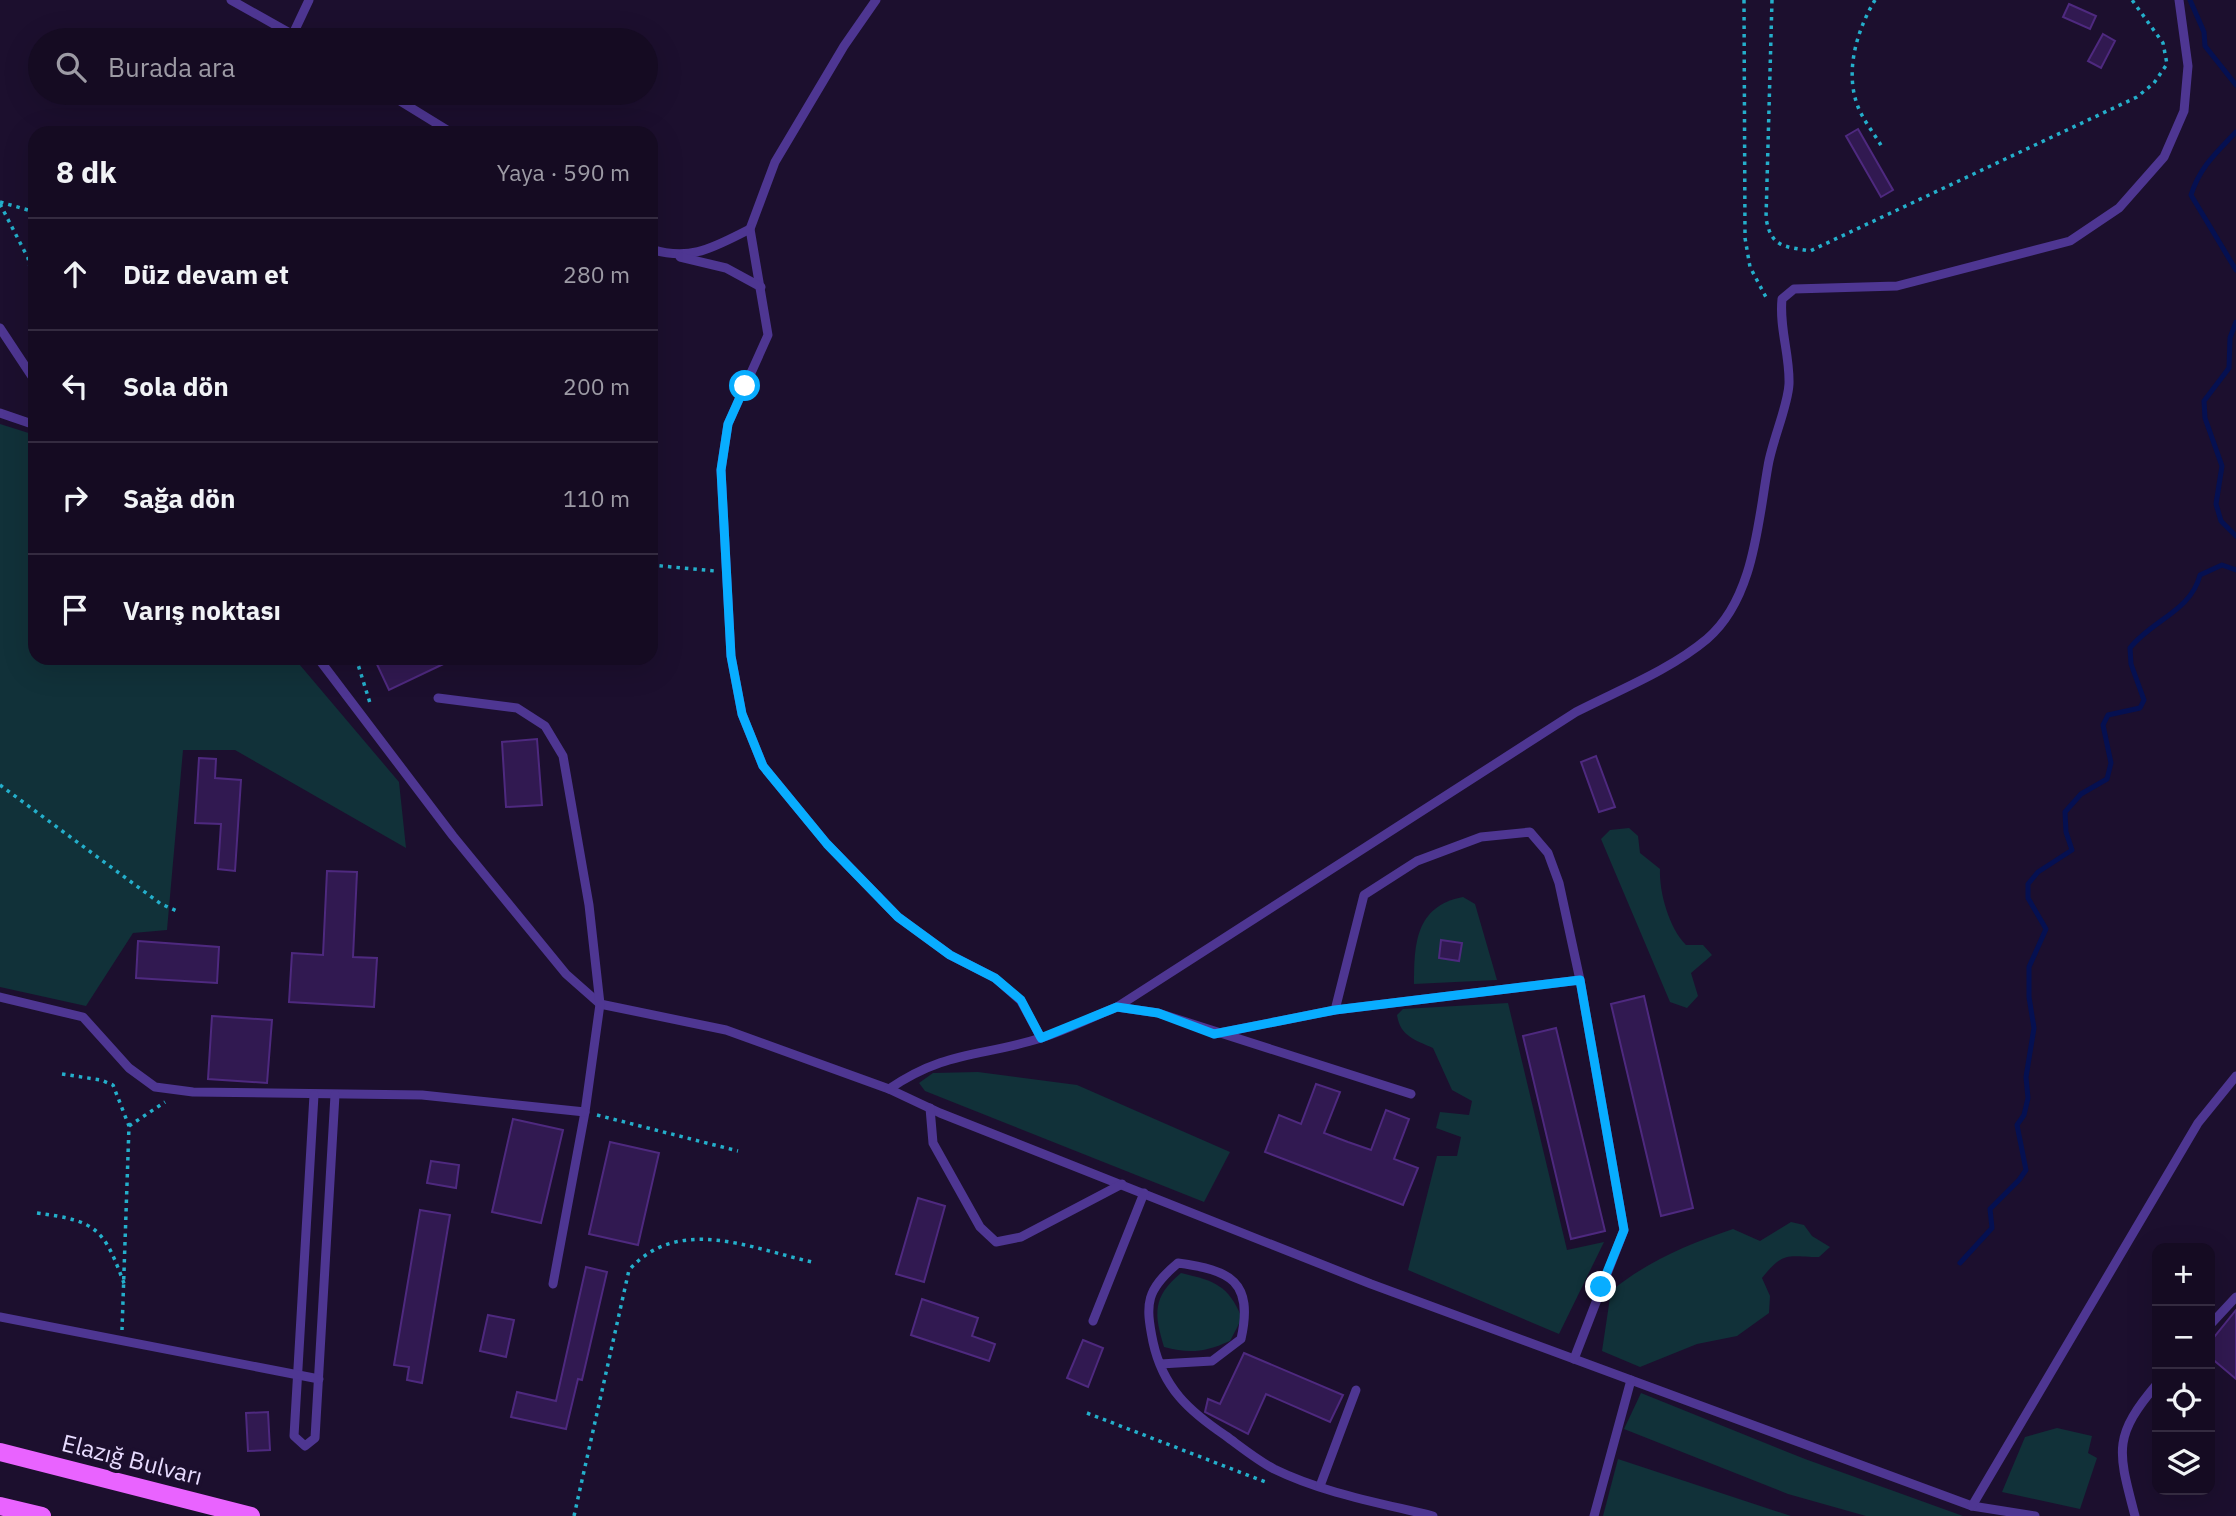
<!DOCTYPE html>
<html lang="tr">
<meta charset="utf-8">
<style>
:root{--surface:#150b22;--page:#1e142a;--text:#f1f3f6;--muted:#9d9ba5;--line:#342b40}
body{margin:0;font-family:"IBM Plex Sans",sans-serif;background:var(--page);color:var(--text)}
.controls{position:absolute;right:21px;bottom:21px;display:grid;overflow:hidden;border-radius:14px;box-shadow:0 7px 28px #0002}
.controls button{width:63px;height:63px;display:grid;place-items:center;padding:0;border:0;border-bottom:2px solid var(--line);background:var(--surface);color:var(--text);font:35px sans-serif}
.stop{position:absolute;width:21px;height:21px;margin:-16px;border:5px solid #08adff;border-radius:50%;background:#fff}
.stop.end{background:#08adff;border-color:#fff;box-shadow:0 2px 7px #0008}
.list{margin:0;padding:0;list-style:none}
h2{display:flex;justify-content:space-between;align-items:center;height:91px;margin:0;padding:0 28px;font-size:30px}
h2 small{font-size:23px;font-weight:400;color:var(--muted)}
.list li{display:grid;grid-template-columns:46px 1fr auto;gap:21px;align-items:center;box-sizing:border-box;height:112px;padding:0 28px;border-top:2px solid var(--line)}
.list b{display:block;font-size:26px;white-space:nowrap}
.list em{font-size:23px;font-style:normal;color:var(--muted)}
.icon{flex:none;width:38px;height:38px;fill:none;stroke:currentColor;stroke-width:2;stroke-linecap:round;stroke-linejoin:round}
.map{position:relative;flex:none;width:2236px;height:1516px;overflow:hidden}
.search{position:absolute;background:var(--surface);box-shadow:0 7px 28px #0002;left:28px;top:28px;width:630px;height:77px;display:flex;align-items:center;gap:18px;box-sizing:border-box;padding:0 24px;border-radius:38px;color:var(--muted);font-size:26px}
.panel{position:absolute;background:var(--surface);box-shadow:0 7px 28px #0002;left:28px;top:126px;width:630px;height:539px;border-radius:21px}
.map>svg:first-child{display:block}
</style>
<div class="map">
<svg width="2236" height="1516" viewBox="0 0 2236 1516">
<rect width="100%" height="100%" fill="#1c0f2e"/>
<!-- green -->
<g fill="#113139">
<polygon points="0,424 35,435 35,658 294,658 399,782 406,848 235,750 183,750 167,930 133,933 86,1006 0,987"/>
<path d="M1629,828L1638,836L1640,853L1660,869C1659,892 1669,928 1686,945H1703L1712,955L1691,973L1698,996L1687,1008L1670,1002L1601,839L1610,830Z"/>
<path d="M1463,897L1475,904L1497,980L1414,984C1414,945 1415,906 1463,897Z"/>
<path d="M1508,1003L1567,1250L1604,1242L1559,1334L1408,1270L1437,1156H1457L1461,1137L1436,1128L1440,1112L1469,1115L1472,1101L1452,1090L1433,1048C1415,1040 1400,1036 1397,1015L1403,1009Z"/>
<polygon points="978,1072 1077,1085 1230,1152 1204,1202 925,1091 919,1083 933,1073"/>
<path d="M1791,1222L1804,1225L1812,1236L1830,1247L1819,1257C1788,1257 1784,1250 1762,1278L1770,1296L1769,1313L1737,1336L1697,1344L1640,1367L1602,1351L1611,1291C1648,1261 1688,1244 1733,1229L1760,1241Z"/>
<path d="M1181,1273C1215,1281 1228,1285 1242,1318L1230,1341C1205,1352 1190,1354 1164,1347C1154,1314 1152,1297 1181,1273Z"/>
<polygon points="1641,1393 1805,1459 1963,1516 1866,1516 1788,1494 1624,1429"/>
<polygon points="2057,1428 2092,1436 2088,1453 2097,1458 2080,1509 2002,1492 2025,1437"/>
<polygon points="1618,1459 1791,1516 1603,1516"/>
</g>
<g fill="none" stroke-linecap="round" stroke-linejoin="round">
<!-- stream -->
<g stroke="#051051" stroke-width="5">
<polyline points="2190,0 2204,32 2205,46 2236,85"/>
<path d="M2236,132C2216,153 2200,167 2191,195L2236,270"/>
<polyline points="2236,322 2230,338 2229,368 2204,401 2205,418 2222,466 2216,504 2221,521 2236,536"/>
<path d="M1960,1263L1992,1228L1990,1209L2019,1180L2026,1170L2017,1125L2024,1115L2028,1098L2026,1077L2034,1028L2029,997V967L2046,929L2028,898V884L2038,872L2072,850L2066,832L2065,812L2081,794L2107,779L2111,763L2103,725L2108,715L2140,708L2144,700L2131,664L2130,648C2152,620 2191,611 2200,575L2222,565L2236,570"/>
</g>
</g>
<!-- building -->
<g fill="#311951" stroke="#4e297f" stroke-width="2">
<polygon points="2069,4 2096,16 2090,29 2063,17"/>
<polygon points="2103,34 2115,41 2101,68 2088,61"/>
<polygon points="1858,129 1893,190 1881,197 1846,136"/>
<polygon points="374,658 456,658 389,690"/>
<polygon points="537,739 542,805 506,807 502,742"/>
<polygon points="1596,756 1615,807 1599,812 1581,762"/>
<polygon points="199,758 216,759 215,778 241,780 235,871 218,869 221,824 195,823"/>
<polygon points="327,871 357,872 353,957 377,958 374,1007 289,1002 292,953 323,955"/>
<polygon points="1441,940 1462,943 1459,961 1439,958"/>
<polygon points="138,941 219,947 217,983 136,978"/>
<polygon points="1644,996 1693,1208 1661,1216 1611,1004"/>
<polygon points="212,1016 272,1020 267,1083 208,1079"/>
<polygon points="1556,1028 1605,1231 1571,1239 1523,1036"/>
<polygon points="1316,1084 1340,1092 1324,1133 1348,1142 1371,1150 1386,1110 1409,1119 1394,1159 1418,1168 1403,1205 1265,1152 1279,1115 1301,1124"/>
<polygon points="513,1119 563,1130 541,1223 492,1212"/>
<polygon points="610,1142 659,1153 638,1245 589,1234"/>
<polygon points="431,1161 459,1165 456,1188 427,1183"/>
<polygon points="918,1198 945,1206 924,1282 896,1274"/>
<polygon points="420,1210 450,1215 422,1383 407,1380 409,1367 394,1365"/>
<polygon points="586,1267 607,1272 582,1380 578,1379 566,1429 511,1417 517,1392 556,1401"/>
<polygon points="922,1299 978,1318 972,1336 995,1344 989,1361 911,1335"/>
<polygon points="2236,1310 2236,1379 2210,1357 2210,1342"/>
<polygon points="488,1315 514,1320 506,1357 480,1351"/>
<polygon points="1083,1340 1103,1348 1088,1387 1067,1378"/>
<polygon points="1244,1353 1343,1395 1330,1422 1266,1394 1248,1434 1205,1412 1208,1399 1220,1404"/>
<polygon points="268,1412 270,1450 248,1451 246,1413"/>
</g>
<g fill="none" stroke-linecap="round" stroke-linejoin="round">
<!-- path -->
<g stroke="#24afcb" stroke-width="3.5" stroke-dasharray="3.5 5" stroke-linecap="butt">
<polyline points="1744,0 1745,238 1750,267 1768,301"/>
<path d="M1772,0L1766,218C1771,248 1784,246 1810,251L2137,97L2154,83L2167,64L2163,43L2132,0"/>
<path d="M1875,0C1857,30 1845,70 1857,104C1862,119 1874,133 1882,147"/>
<polyline points="0,202 35,212"/>
<polyline points="0,204 28,258 35,291"/>
<polyline points="651,565 715,571"/>
<polyline points="356,658 370,703"/>
<polyline points="0,785 161,904 177,911"/>
<polyline points="62,1074 101,1080 113,1085 129,1126 122,1330"/>
<polyline points="597,1115 738,1151"/>
<polyline points="129,1126 165,1102"/>
<path d="M37,1213C98,1221 104,1229 125,1286"/>
<polyline points="1087,1413 1268,1483"/>
<path d="M574,1516L629,1270C678,1215 750,1248 812,1262"/>
</g>
<!-- service -->
<g stroke="#4e3692" stroke-width="9">
<polyline points="231,0 302,40"/>
<polyline points="876,0 844,46 775,162 750,229 768,335 728,424 721,470 731,656 742,714 763,766 827,844 898,917 950,955 995,978 1021,1001 1041,1038"/>
<polyline points="293,34 309,0"/>
<polyline points="387,93 452,133"/>
<path d="M651,249C691,262 714,247 750,229"/>
<polyline points="680,257 726,268 761,287"/>
<polyline points="0,328 35,381"/>
<polyline points="0,413 35,425"/>
<polyline points="318,658 453,836 566,974 600,1004 726,1030 889,1089 940,1113 1371,1284 1972,1506 2035,1516"/>
<polyline points="438,698 517,708 545,726 563,756 589,905 600,1004 585,1112 553,1284"/>
<polyline points="0,997 83,1017 129,1068 155,1087 193,1092 422,1095 585,1112"/>
<polyline points="1117,1007 1158,1013 1411,1094"/>
<polyline points="1335,1010 1364,895 1417,861 1481,837 1530,832 1548,853 1559,883 1580,980 1624,1230 1574,1359"/>
<polyline points="1214,1034 1335,1010 1580,980"/>
<path d="M889,1089C946,1050 981,1057 1041,1038C1067,1030 1092,1017 1117,1007L1576,712C1619,690 1670,670 1707,639C1754,599 1758,522 1768,466C1772,441 1788,406 1789,384C1790,355 1779,328 1782,299L1794,289L1897,286L2070,241L2119,208L2164,157L2184,111L2188,66L2179,0"/>
<polyline points="314,1095 294,1436 305,1446 315,1438 335,1095"/>
<polyline points="930,1108 933,1143 980,1227 996,1242 1021,1237 1122,1184"/>
<polyline points="0,1317 319,1379"/>
<polyline points="1093,1321 1144,1193"/>
<polyline points="2210,1325 2236,1297"/>
<path d="M1160,1364L1212,1361L1241,1339C1254,1281 1230,1270 1178,1263C1146,1290 1145,1303 1153,1342C1163,1388 1189,1411 1226,1436C1241,1447 1257,1460 1274,1469C1323,1493 1380,1503 1433,1516"/>
<polyline points="1320,1486 1356,1390"/>
<polyline points="1972,1506 2198,1123 2236,1076"/>
<polyline points="1594,1516 1631,1380"/>
<path d="M2135,1516C2118,1451 2112,1437 2157,1384"/>
</g>
<!-- primary -->
<g stroke="#e963ff" stroke-width="18">
<polyline points="0,1452 251,1516"/>
<polyline points="0,1506 42,1516"/>
</g>
</g>
<g fill="none" stroke-linecap="round" stroke-linejoin="round">
<!-- route -->
<polyline stroke="#08adff" stroke-width="9" points="745,386 728,424 721,470 731,656 742,714 763,766 827,844 898,917 950,955 995,978 1021,1000 1041,1038 1117,1007 1158,1013 1214,1034 1335,1010 1580,980 1624,1230 1601,1287"/>
</g>
<g text-anchor="middle" stroke-width="7" stroke-linejoin="round" paint-order="stroke">
<!-- street labels -->
<g font-size="24" fill="#e8dcff" stroke="#1c0f2e">
<text transform="translate(132 1460) rotate(14)" y="8">Elazığ Bulvarı</text>
</g>
</g>
</svg>
<div class="controls">
<button>+</button>
<button>−</button>
<button><svg class="icon" aria-label="locate" viewBox="0 0 24 24"><circle cx="12" cy="12" r="6"/><path d="M12 2v4M12 18v4M2 12h4M18 12h4"/></svg></button>
<button><svg class="icon" aria-label="layers" viewBox="0 0 24 24"><path d="M12 4l9 5-9 5-9-5zM3 14l9 5 9-5"/></svg></button>
</div>
<div class="stop" style="left:745px;top:386px"></div>
<div class="stop end" style="left:1601px;top:1287px"></div>
<div class="search"><svg class="icon" aria-label="search" viewBox="0 0 24 24"><circle cx="10" cy="10" r="6"/><path d="M15 15l6 6"/></svg>Burada ara</div>
<section class="panel">
<h2>8 dk<small>Yaya · 590 m</small></h2>
<ul class="list">
<li><svg class="icon" aria-label="ahead" viewBox="0 0 24 24"><path d="M12 20V5M6 11l6-6 6 6"/></svg><div><b>Düz devam et</b></div><em>280 m</em></li>
<li><svg class="icon" aria-label="left" viewBox="0 0 24 24"><path d="M17 20v-9H6M10 6l-5 5 5 5"/></svg><div><b>Sola dön</b></div><em>200 m</em></li>
<li><svg class="icon" aria-label="right" viewBox="0 0 24 24"><path d="M7 20v-9h11M14 6l5 5-5 5"/></svg><div><b>Sağa dön</b></div><em>110 m</em></li>
<li><svg class="icon" aria-label="arrive" viewBox="0 0 24 24"><path d="M6 21V4h12l-3 4 3 4H6"/></svg><div><b>Varış noktası</b></div></li>
</ul>
</section>
</div>
